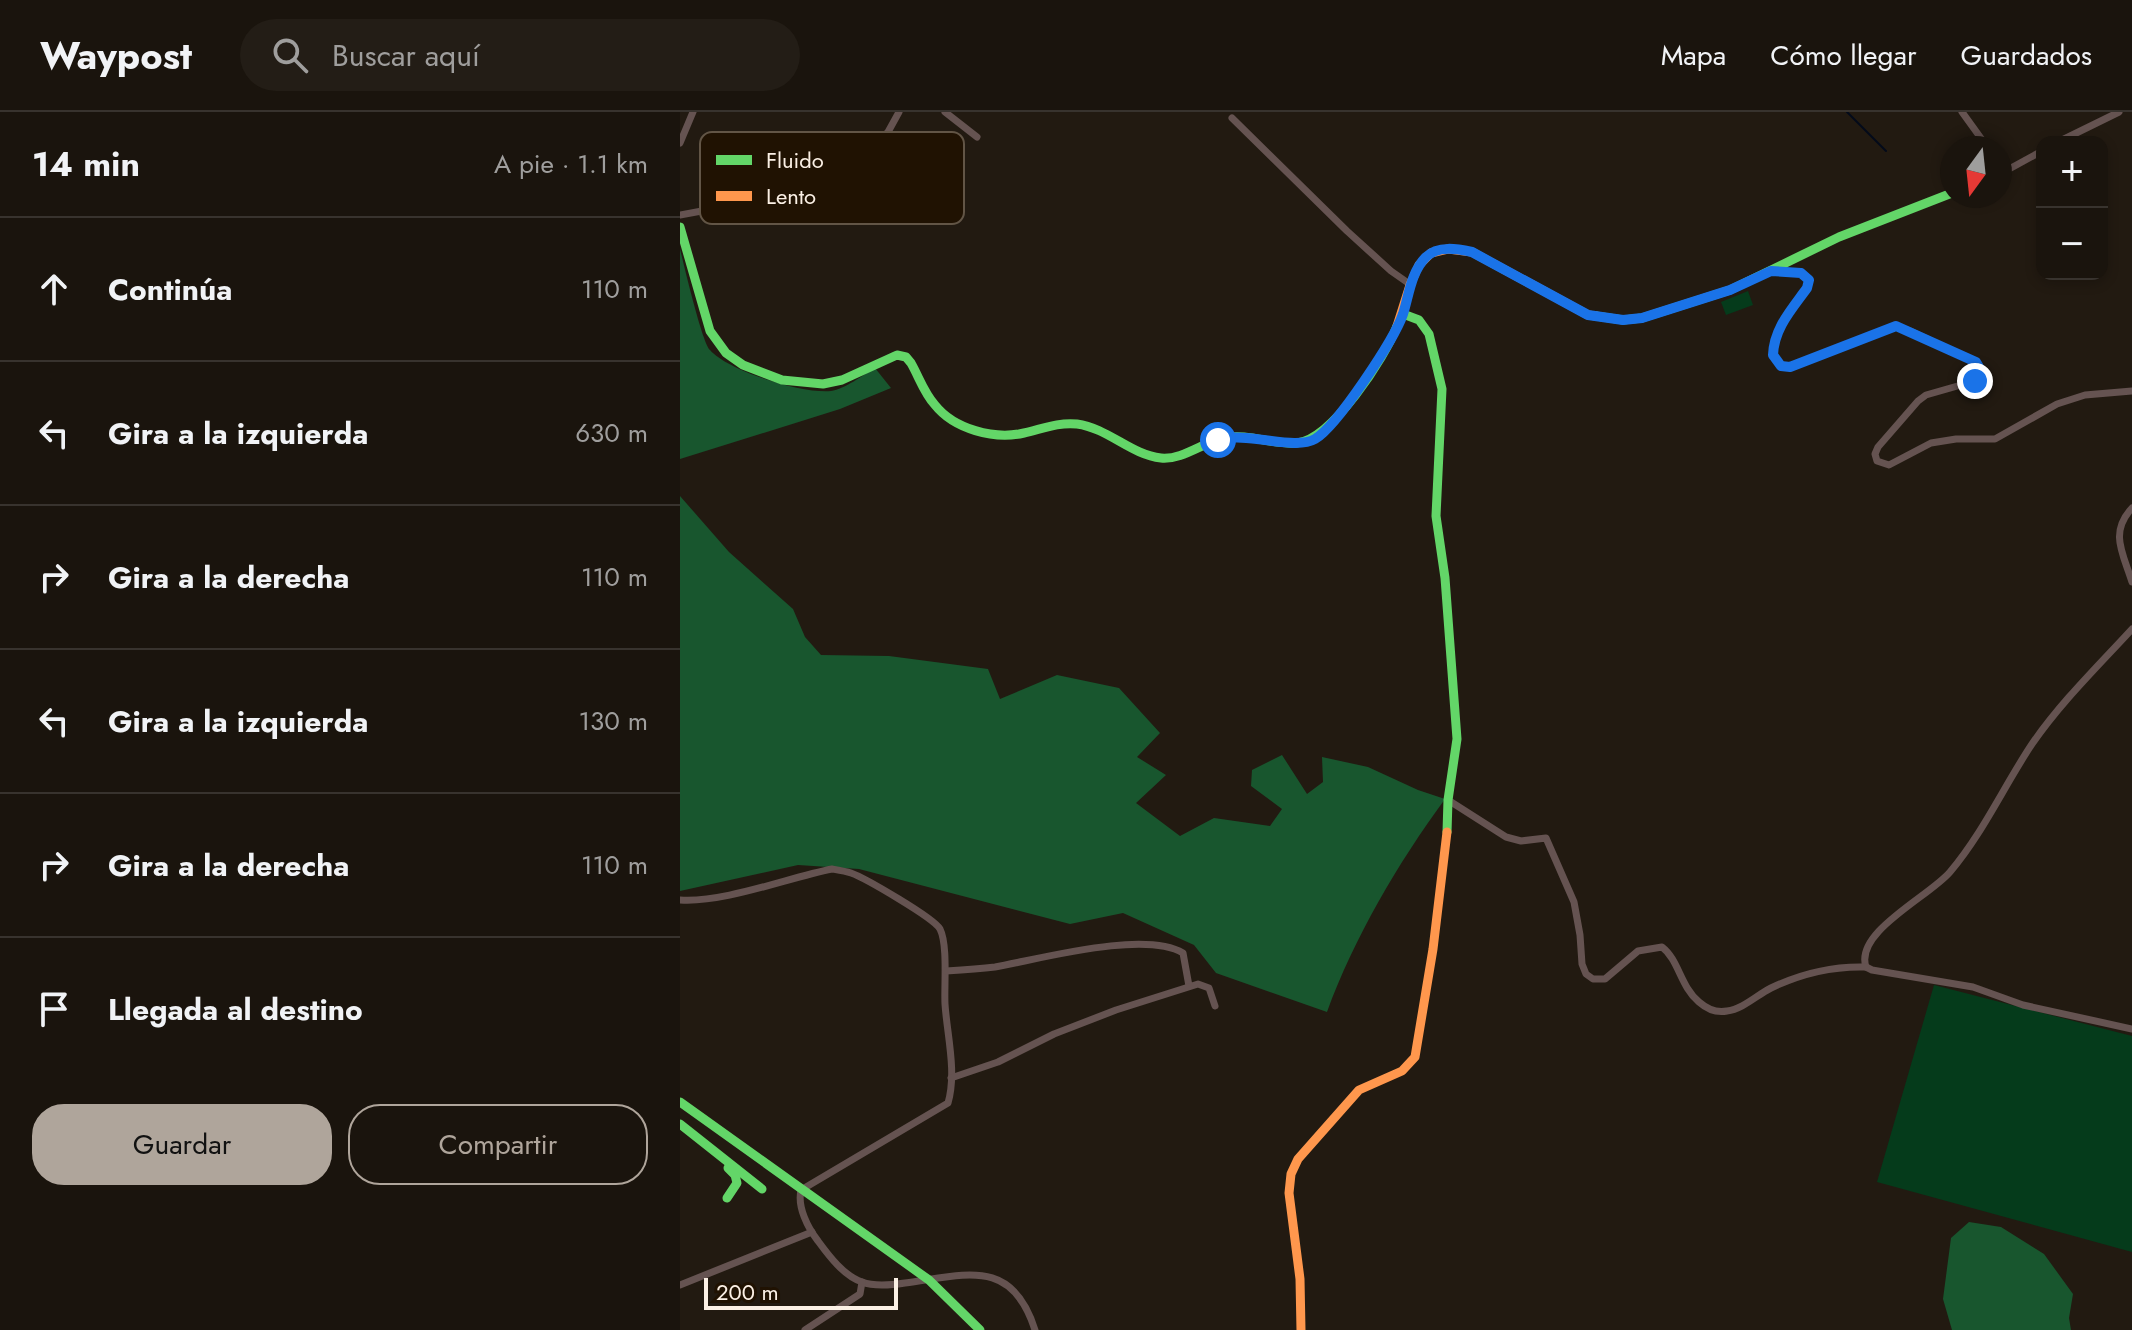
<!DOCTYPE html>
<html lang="es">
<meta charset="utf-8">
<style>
:root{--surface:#1a140d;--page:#231d16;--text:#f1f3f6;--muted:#9f9e9d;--line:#38332e;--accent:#afa59b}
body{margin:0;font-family:Jost,sans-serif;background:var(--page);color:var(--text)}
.controls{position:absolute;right:24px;top:24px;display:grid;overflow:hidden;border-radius:16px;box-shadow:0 4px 12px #0003}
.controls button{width:72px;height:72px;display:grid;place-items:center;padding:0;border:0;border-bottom:2px solid var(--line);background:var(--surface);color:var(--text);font:40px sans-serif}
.compass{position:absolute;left:1260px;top:24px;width:72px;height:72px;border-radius:50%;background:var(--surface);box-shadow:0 4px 12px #0003;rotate:195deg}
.scale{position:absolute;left:24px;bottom:20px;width:194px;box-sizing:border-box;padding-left:8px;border:4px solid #fbf0e5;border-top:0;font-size:22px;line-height:28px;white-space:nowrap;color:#fbf0e5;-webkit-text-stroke:6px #201202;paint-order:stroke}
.stop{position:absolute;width:24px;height:24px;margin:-18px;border:6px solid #1a73e8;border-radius:50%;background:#fff}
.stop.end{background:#1a73e8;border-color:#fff;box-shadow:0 2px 8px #0008}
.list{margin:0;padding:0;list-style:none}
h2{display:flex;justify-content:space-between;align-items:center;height:104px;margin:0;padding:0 32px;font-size:34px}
h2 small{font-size:26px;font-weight:400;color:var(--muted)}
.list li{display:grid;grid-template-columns:52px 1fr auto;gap:24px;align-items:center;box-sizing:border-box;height:144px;padding:0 32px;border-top:2px solid var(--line)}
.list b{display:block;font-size:30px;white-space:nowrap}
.list em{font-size:26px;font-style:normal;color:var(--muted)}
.actions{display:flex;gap:16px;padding:24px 32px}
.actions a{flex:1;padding:18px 0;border:2px solid var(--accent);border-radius:32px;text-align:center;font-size:28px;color:var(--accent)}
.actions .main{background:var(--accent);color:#111}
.icon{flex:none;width:44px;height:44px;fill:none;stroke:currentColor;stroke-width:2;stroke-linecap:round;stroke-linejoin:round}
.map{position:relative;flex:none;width:1452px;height:1218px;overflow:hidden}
header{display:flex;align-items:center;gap:48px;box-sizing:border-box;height:112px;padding:0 40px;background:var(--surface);border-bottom:2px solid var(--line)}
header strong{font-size:38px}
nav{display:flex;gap:44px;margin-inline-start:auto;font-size:28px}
.search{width:560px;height:72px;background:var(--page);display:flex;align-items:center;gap:20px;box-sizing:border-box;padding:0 28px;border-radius:44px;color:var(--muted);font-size:30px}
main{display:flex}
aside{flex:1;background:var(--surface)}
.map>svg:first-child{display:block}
</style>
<header>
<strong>Waypost</strong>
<div class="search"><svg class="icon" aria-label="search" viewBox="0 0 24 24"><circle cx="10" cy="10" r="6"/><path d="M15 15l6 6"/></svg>Buscar aquí</div>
<nav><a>Mapa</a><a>Cómo llegar</a><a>Guardados</a></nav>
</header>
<main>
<aside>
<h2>14 min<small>A pie · 1.1 km</small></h2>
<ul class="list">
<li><svg class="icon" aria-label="ahead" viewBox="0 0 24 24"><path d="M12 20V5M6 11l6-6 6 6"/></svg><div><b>Continúa</b></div><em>110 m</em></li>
<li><svg class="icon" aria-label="left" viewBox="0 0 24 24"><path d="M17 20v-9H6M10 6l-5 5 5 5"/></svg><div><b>Gira a la izquierda</b></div><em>630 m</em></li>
<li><svg class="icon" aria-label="right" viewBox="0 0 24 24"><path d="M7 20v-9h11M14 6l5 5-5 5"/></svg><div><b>Gira a la derecha</b></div><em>110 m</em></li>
<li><svg class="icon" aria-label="left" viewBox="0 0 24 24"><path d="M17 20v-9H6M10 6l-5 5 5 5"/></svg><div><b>Gira a la izquierda</b></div><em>130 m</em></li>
<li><svg class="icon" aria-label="right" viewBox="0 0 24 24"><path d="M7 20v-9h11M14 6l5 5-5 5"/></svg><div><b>Gira a la derecha</b></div><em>110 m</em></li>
<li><svg class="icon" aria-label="arrive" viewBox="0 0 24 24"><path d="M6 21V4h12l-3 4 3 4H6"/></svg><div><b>Llegada al destino</b></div></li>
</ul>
<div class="actions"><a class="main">Guardar</a><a>Compartir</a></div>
</aside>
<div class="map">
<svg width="1452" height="1218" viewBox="0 0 1452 1218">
<rect width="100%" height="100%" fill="#221a11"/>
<!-- green -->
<g fill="#053b1b">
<polygon points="1068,179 1073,193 1046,203 1041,190"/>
<polygon points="1254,873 1452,924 1452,1140 1197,1070"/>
</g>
<!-- forest -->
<g fill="#18562e">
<path d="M0,137C4,153 22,230 30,238C48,259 123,282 151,279C165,277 183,263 195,256L211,276L160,297L0,347Z"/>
<path d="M0,384L49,440L113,497L125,525L141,543L209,544L308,557L320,587L377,563L439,576L480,621L457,645L486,663L456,691L500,724L534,706L590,714L602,697L571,674L572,658L602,643L627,682L643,670L642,645L688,655L738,678L765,687C718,751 674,826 647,900L536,861L514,833L443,801L390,812L179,757L118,753L0,779Z"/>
<polygon points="1289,1110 1321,1115 1364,1142 1393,1182 1389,1206 1391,1218 1272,1218 1263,1187 1271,1126"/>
</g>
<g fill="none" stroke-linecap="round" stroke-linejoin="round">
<!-- stream -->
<polyline stroke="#030a1a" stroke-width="2" points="1167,0 1206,39"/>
<!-- street -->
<g stroke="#655351" stroke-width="7">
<polyline points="265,0 297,25"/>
<polyline points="1282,0 1308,36"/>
<polyline points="552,6 667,119 711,159 731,173"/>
<polyline points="1378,30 1439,0"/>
<polyline points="0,31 13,0"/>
<polyline points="160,48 215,96"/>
<polyline points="1320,62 1362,39"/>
<polyline points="0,103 86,87 139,63 170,36 199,29 208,20 219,0"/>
<path d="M1093,159L1121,161L1129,168L1127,176C1112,197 1094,216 1093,243L1101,254L1110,255L1216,214L1230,219L1296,250L1299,255L1295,269L1246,283L1238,289L1198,335L1195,342L1197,349L1209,353L1251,331L1276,327H1315L1377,292L1405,283L1452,279"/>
<path d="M1452,396C1429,421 1443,441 1452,470"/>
<path d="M1452,517C1418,554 1381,590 1352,632C1324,674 1303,721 1270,760C1250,784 1174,820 1186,855L1192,858L1293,875L1343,893L1452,917"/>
<path d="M768,688L826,725L841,729L866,726L894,790L900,823L902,852L906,862L913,867H925L958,839L982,835C999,848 1000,874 1019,890C1027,897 1037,901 1047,899C1063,897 1077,883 1091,876C1120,862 1154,854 1186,855"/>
<path d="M0,788C44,791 107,766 152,757C158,758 165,759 171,761C185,766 254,806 260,817C268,833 264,874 265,892C267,923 277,960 268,991L121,1078C117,1095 128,1116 138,1129C149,1144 164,1164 182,1170C195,1175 212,1173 225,1171C286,1163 332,1145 355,1218"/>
<path d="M266,859C282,858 298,857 315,855C360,847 464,818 503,841L509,874"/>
<polyline points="271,966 318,950 374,922 436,898 518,872 529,876 535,894"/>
<polyline points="0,1173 132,1120"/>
<polyline points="125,1218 180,1182 182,1170"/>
</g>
<!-- fast -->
<g stroke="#63d668" stroke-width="9">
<path d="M0,115L30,219L46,241L63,253L102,268L143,272L162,268L217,243L226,245L231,251C239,265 244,281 255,293C274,317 314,328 344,321C362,317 378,310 397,312C428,316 451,343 481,346C503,348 523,330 544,326C569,321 592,333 617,331C652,327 705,246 717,214"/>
<polyline points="723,202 739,208 749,222 762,277 756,404 765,466 777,627 768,688 767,720"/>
<polyline points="916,204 943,208 962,206 1050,178 1159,125 1272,81"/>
<polyline points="0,990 249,1168 300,1218"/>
<polyline points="0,1012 82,1077"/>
<polyline points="47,1086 57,1071 55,1063 48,1056"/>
</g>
<!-- slow -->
<g stroke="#ff974d" stroke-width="9">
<polyline points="717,214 730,173 739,153 751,141 768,137 792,140 908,203 916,204"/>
<polyline points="621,1218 620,1167 609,1081 611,1062 618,1047 679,978 722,959 735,945 753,837 767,720"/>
</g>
</g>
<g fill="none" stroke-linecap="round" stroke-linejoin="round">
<!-- route -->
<path stroke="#1a73e8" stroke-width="10" d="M538,328C567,319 614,339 635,327C657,314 714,228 723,202C729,183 731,160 746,145C758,133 778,137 792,140L908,203L943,208L962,206L1050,178L1091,159L1121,161L1129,168L1127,176C1112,197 1094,216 1093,243L1101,254L1110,255L1216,214L1296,250L1299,255L1295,269"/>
</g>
<!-- legend -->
<rect x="20" y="20" width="264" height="92" rx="12" fill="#201202" stroke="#625546" stroke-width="2"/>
<rect x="36" y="43" width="36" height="10" fill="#63d668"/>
<rect x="36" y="79" width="36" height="10" fill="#ff974d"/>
<g font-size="22" fill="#fbf0e5">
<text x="86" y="56">Fluido</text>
<text x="86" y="92">Lento</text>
</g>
</svg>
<div class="controls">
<button>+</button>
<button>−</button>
</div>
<svg class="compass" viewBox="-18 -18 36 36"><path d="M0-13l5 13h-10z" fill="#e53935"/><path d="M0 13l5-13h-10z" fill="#9f9e9d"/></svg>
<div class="scale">200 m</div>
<div class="stop" style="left:538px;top:328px"></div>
<div class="stop end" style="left:1295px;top:269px"></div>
</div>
</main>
